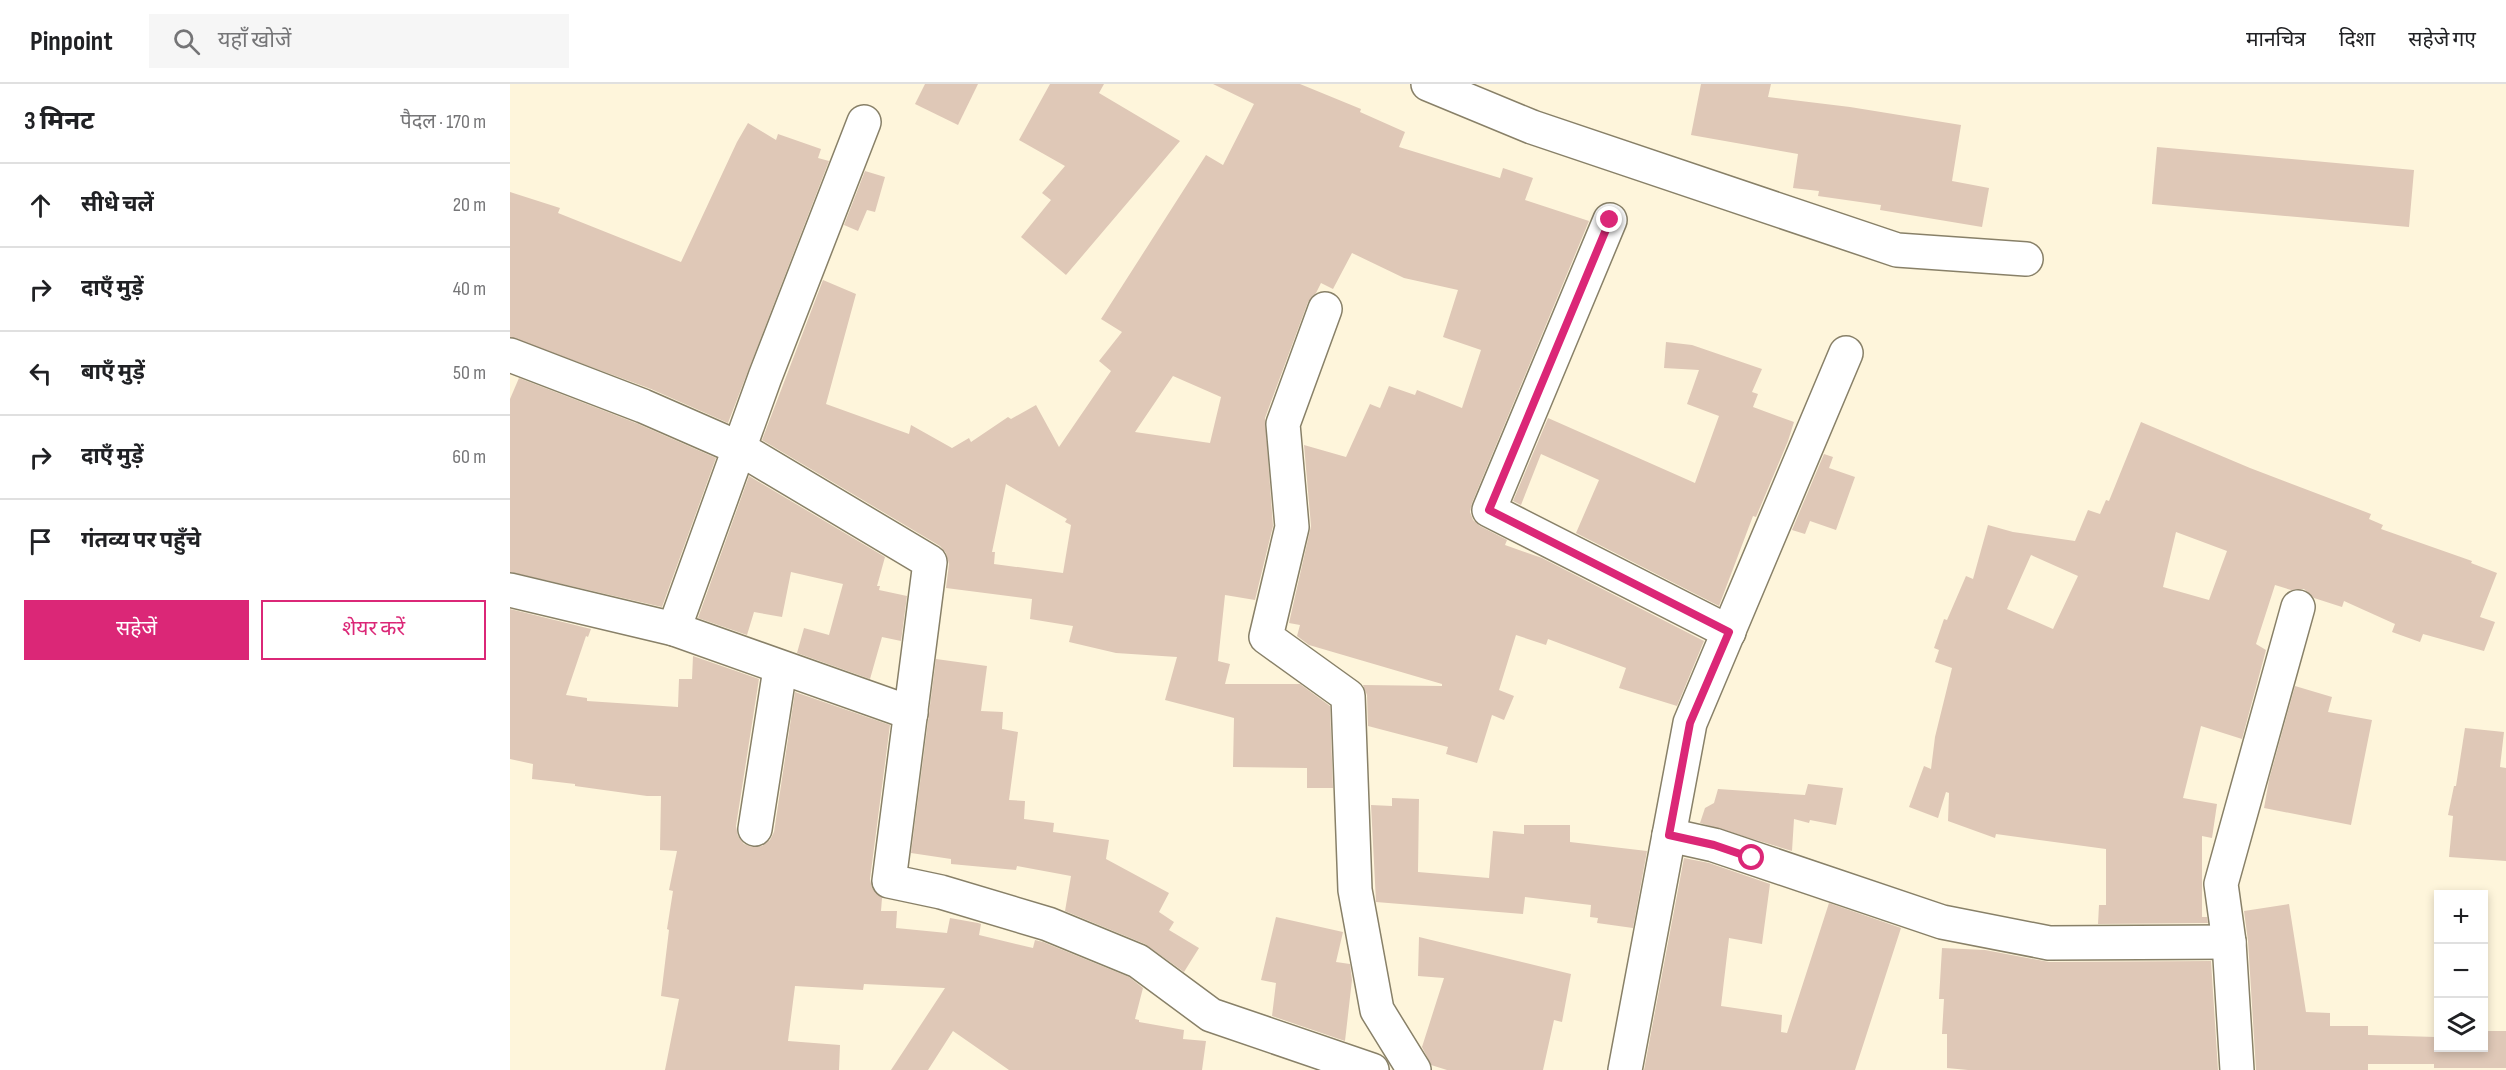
<!DOCTYPE html>
<html lang="hi">
<meta charset="utf-8">
<style>
:root{--surface:#fff;--page:#f6f6f6;--text:#202124;--muted:#757577;--line:#e0e0e0;--accent:#db2777}
body{margin:0;font-family:"Sofia Sans Condensed","Noto Sans Devanagari",sans-serif;background:var(--page);color:var(--text)}
.controls{position:absolute;right:18px;bottom:18px;display:grid;overflow:hidden;border-radius:0px;box-shadow:0 3px 9px #0003}
.controls button{width:54px;height:54px;display:grid;place-items:center;padding:0;border:0;border-bottom:2px solid var(--line);background:var(--surface);color:var(--text);font:30px sans-serif}
.stop{position:absolute;width:18px;height:18px;margin:-14px;border:4px solid #db2777;border-radius:50%;background:#fff}
.stop.end{background:#db2777;border-color:#fff;box-shadow:0 2px 6px #0008}
.list{margin:0;padding:0;list-style:none}
h2{display:flex;justify-content:space-between;align-items:center;height:78px;margin:0;padding:0 24px;font-size:26px}
h2 small{font-size:20px;font-weight:400;color:var(--muted)}
.list li{display:grid;grid-template-columns:39px 1fr auto;gap:18px;align-items:center;box-sizing:border-box;height:84px;padding:0 24px;border-top:2px solid var(--line)}
.list b{display:block;font-size:22px;white-space:nowrap}
.list em{font-size:20px;font-style:normal;color:var(--muted)}
.actions{display:flex;gap:12px;padding:18px 24px}
.actions a{flex:1;padding:14px 0;border:2px solid var(--accent);border-radius:0px;text-align:center;font-size:21px;color:var(--accent)}
.actions .main{background:var(--accent);color:#fff}
.icon{flex:none;width:33px;height:33px;fill:none;stroke:currentColor;stroke-width:2;stroke-linecap:round;stroke-linejoin:round}
.map{position:relative;flex:none;width:1996px;height:986px;overflow:hidden}
header{display:flex;align-items:center;gap:36px;box-sizing:border-box;height:84px;padding:0 30px;background:var(--surface);border-bottom:2px solid var(--line)}
header strong{font-size:28px}
nav{display:flex;gap:33px;margin-inline-start:auto;font-size:21px}
.search{width:420px;height:54px;background:var(--page);display:flex;align-items:center;gap:15px;box-sizing:border-box;padding:0 21px;border-radius:0px;color:var(--muted);font-size:22px}
main{display:flex}
aside{flex:1;background:var(--surface)}
.map>svg:first-child{display:block}
</style>
<header>
<strong>Pinpoint</strong>
<div class="search"><svg class="icon" aria-label="search" viewBox="0 0 24 24"><circle cx="10" cy="10" r="6"/><path d="M15 15l6 6"/></svg>यहाँ खोजें</div>
<nav><a>मानचित्र</a><a>दिशा</a><a>सहेजे गए</a></nav>
</header>
<main>
<aside>
<h2>3 मिनट<small>पैदल · 170 m</small></h2>
<ul class="list">
<li><svg class="icon" aria-label="ahead" viewBox="0 0 24 24"><path d="M12 20V5M6 11l6-6 6 6"/></svg><div><b>सीधे चलें</b></div><em>20 m</em></li>
<li><svg class="icon" aria-label="right" viewBox="0 0 24 24"><path d="M7 20v-9h11M14 6l5 5-5 5"/></svg><div><b>दाएँ मुड़ें</b></div><em>40 m</em></li>
<li><svg class="icon" aria-label="left" viewBox="0 0 24 24"><path d="M17 20v-9H6M10 6l-5 5 5 5"/></svg><div><b>बाएँ मुड़ें</b></div><em>50 m</em></li>
<li><svg class="icon" aria-label="right" viewBox="0 0 24 24"><path d="M7 20v-9h11M14 6l5 5-5 5"/></svg><div><b>दाएँ मुड़ें</b></div><em>60 m</em></li>
<li><svg class="icon" aria-label="arrive" viewBox="0 0 24 24"><path d="M6 21V4h12l-3 4 3 4H6"/></svg><div><b>गंतव्य पर पहुँचे</b></div></li>
</ul>
<div class="actions"><a class="main">सहेजें</a><a>शेयर करें</a></div>
</aside>
<div class="map">
<svg width="1996" height="986" viewBox="0 0 1996 986">
<rect width="100%" height="100%" fill="#fef5db"/>
<!-- building -->
<g fill="#dfc8b7" fill-rule="evenodd">
<polygon points="415,0 468,0 448,41 405,20"/>
<polygon points="540,0 594,0 589,9 670,57 556,191 511,153 541,116 532,109 555,82 509,56"/>
<path d="M703,0H790L851,25L850,28L895,48L889,63L990,94L993,84L1023,94L1015,116L1079,137L962,419L960,428L963,436L970,442L997,456L995,461L1032,474L1194,557L1167,622L1109,604L1116,584L1038,555L1036,561L1006,551L989,606L1004,612L994,636L982,631L967,679L936,670L938,663L858,642L857,611L853,601L932,602V600L799,561L787,552L790,541L779,539L801,442L794,361L836,373L860,320L870,324L879,302L905,311L907,306L952,324L971,266L933,253L948,206L894,194L842,169L823,205L811,199L806,209L798,218L755,334L763,442L745,516L715,511L708,577L720,580L715,600H790L820,622L823,704H797V684L723,683L724,634L655,616L667,573L606,569L559,558L563,542L520,535L522,515L436,504L439,480L436,469L430,462L252,356L313,196L346,210L316,320L399,350L401,341L442,364L459,354L461,358L498,333L501,335L526,321L549,363L601,287L589,277L612,248L591,235L696,71L713,81L744,20ZM663,292L711,313L700,359L625,348ZM496,400L557,435L555,438L561,441L553,489L484,480L485,468H482Z"/>
<polygon points="1191,0 1261,0 1258,13 1340,23 1451,41 1442,97 1479,104 1472,143 1370,126 1371,121 1308,112 1309,107 1283,104 1288,70 1181,51"/>
<polygon points="238,39 266,56 268,50 311,65 308,74 319,77 218,339 141,305 0,253 0,108 50,124 48,129 171,178 227,58"/>
<polygon points="1647,63 1904,86 1899,143 1642,120"/>
<polygon points="355,87 375,93 365,128 357,126 348,147 334,141"/>
<polygon points="1156,258 1182,261 1252,285 1242,308 1248,310 1243,323 1284,338 1278,357 1246,433 1243,432 1209,522 1066,449 1089,396 1031,370 1011,421 1003,417 1038,334 1185,399 1209,332 1177,320 1189,286 1154,284"/>
<polygon points="9,294 126,339 206,374 152,523 0,488 0,315"/>
<path d="M1631,338L1740,384L1861,430L1859,435L1873,441L1871,445L1962,477L1961,479L1987,489L1970,533L1985,538L1974,567L1913,550L1910,558L1882,548L1885,540L1834,517L1832,523L1804,514L1794,505L1781,506L1765,501L1746,560L1756,566L1732,655L1691,642L1673,714L1707,720L1702,754L1692,752V833H1697L1698,839L1588,840L1589,821H1596V765L1486,750L1485,754L1438,737L1439,709L1436,708L1428,734L1399,723L1414,682L1421,685L1425,653L1442,584L1425,578L1429,566L1424,564L1434,535L1437,536L1456,492L1463,495L1478,441L1503,448L1565,457L1578,426L1590,430L1596,416L1599,417ZM1666,448L1717,467L1699,516L1653,503ZM1521,471L1568,492L1543,545L1497,525Z"/>
<polygon points="1314,370 1323,373 1319,384 1345,393 1326,446 1300,437 1295,450 1282,446"/>
<polygon points="239,392 375,473 367,502 370,502 369,506 397,512 391,557 372,553 360,595 287,569 294,544 319,551 333,500 281,488 272,533 244,528 237,551 188,534"/>
<polygon points="0,525 81,545 78,553 76,552 56,611 77,614 77,617 168,623 169,595 182,595 183,572 249,595 226,742 228,752 234,760 242,763 252,762 260,756 264,748 285,608 380,641 360,795 362,804 372,814 371,827 387,827 386,844 437,849 440,834 468,839 471,840 469,851 523,864 525,856 533,858 619,893 633,904 625,935 629,936 629,938 674,946 673,955 696,957 692,986 499,986 443,947 418,986 381,986 435,904 354,900 353,906 285,902 278,957 330,961 329,986 155,986 169,915 151,912 159,846 157,845 163,807 159,806 167,767 150,766 151,712 137,712 65,702 65,700 22,695 23,680 0,675"/>
<polygon points="426,575 477,582 471,627 493,628 492,645 508,648 499,716 515,717 514,735 544,739 543,748 599,756 596,775 659,809 649,828 664,838 659,846 689,864 674,888 635,860 555,827 561,792 507,782 506,786 441,780 441,775 401,769"/>
<polygon points="1785,602 1822,613 1818,628 1862,636 1841,741 1754,724 1759,696"/>
<polygon points="1955,644 1994,648 1990,683 1996,684 1996,777 1939,773 1943,732 1938,731 1944,702 1946,702"/>
<polygon points="1298,700 1333,704 1326,741 1300,736 1299,739 1284,735 1282,767 1190,739 1195,724 1204,719 1208,705 1295,711"/>
<polygon points="882,714 909,715 908,788 979,794 983,747 1014,750 1014,741 1060,741 1060,758 1137,767 1123,844 1087,839 1088,834 1080,833 1081,821 1015,813 1013,830 866,818 861,721 882,722"/>
<polygon points="1174,774 1199,779 1260,800 1252,860 1219,854 1211,922 1272,931 1271,948 1277,949 1319,819 1391,844 1345,986 1134,986"/>
<polygon points="1779,820 1796,928 1820,929 1820,942 1858,942 1858,951 1926,953 1926,947 1929,947 1929,963 1974,963 1974,947 1996,947 1996,984 1924,984 1924,980 1858,980 1858,986 1746,986 1738,857 1734,827"/>
<polygon points="766,833 833,848 826,878 840,880 842,896 835,957 762,932 766,899 751,896"/>
<polygon points="909,853 1061,890 1052,938 1044,936 1033,986 937,986 921,981 912,963 934,894 908,892"/>
<polygon points="1432,864 1475,866 1539,878 1701,877 1708,986 1458,986 1437,984 1437,950 1432,950 1434,915 1429,915"/>
</g>
<g fill="none" stroke-linecap="round" stroke-linejoin="round">
<!-- street casing -->
<g stroke="#888068" stroke-width="36">
<g id="street">
<polyline points="918,0 1022,43 1387,166 1516,175"/>
<polyline points="1100,136 979,426 1219,548"/>
<polyline points="815,225 773,340 782,443 756,553 838,612 845,806 867,926 904,986"/>
<polyline points="0,271 133,322 229,364 420,478 379,797 431,808 538,840 628,877 701,931 862,986"/>
<polyline points="0,506 164,545 401,629"/>
<polyline points="164,545 255,293 354,38"/>
<polyline points="245,745 270,585"/>
<polyline points="1159,751 1204,761 1432,838 1539,859 1719,858"/>
<polyline points="1115,986 1180,639 1336,269"/>
<polyline points="1727,986 1719,858 1711,800 1788,523"/>
</g>
</g>
<!-- street -->
<use href="#street" stroke="#fff" stroke-width="33"/>
</g>
<g fill="none" stroke-linecap="round" stroke-linejoin="round">
<!-- route -->
<polyline stroke="#db2777" stroke-width="8" points="1100,136 979,426 1219,548 1180,639 1159,751 1204,761 1242,774"/>
</g>
</svg>
<div class="controls">
<button>+</button>
<button>−</button>
<button><svg class="icon" aria-label="layers" viewBox="0 0 24 24"><path d="M12 4l9 5-9 5-9-5zM3 14l9 5 9-5"/></svg></button>
</div>
<div class="stop" style="left:1242px;top:774px"></div>
<div class="stop end" style="left:1100px;top:136px"></div>
</div>
</main>
